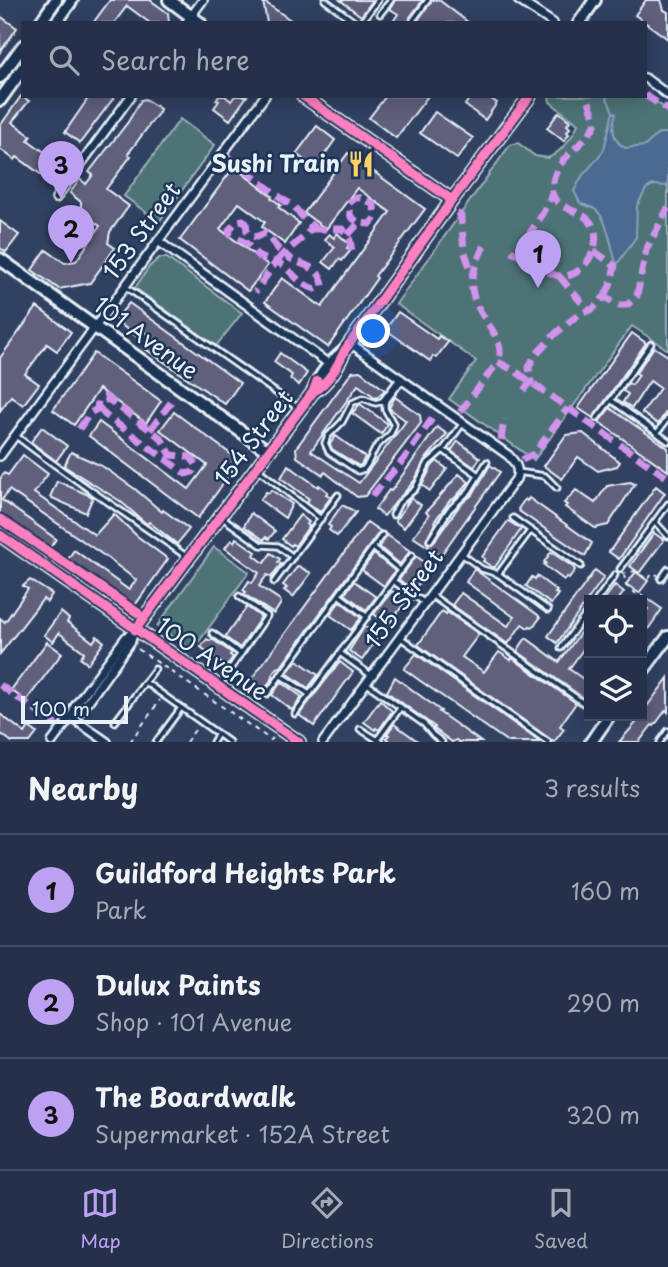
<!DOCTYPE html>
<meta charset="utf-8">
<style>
:root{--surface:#25314a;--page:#2d3951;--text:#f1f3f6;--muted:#a3a9b5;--line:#424c62;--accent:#bca0f2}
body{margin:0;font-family:"Playpen Sans",sans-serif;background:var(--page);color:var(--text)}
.controls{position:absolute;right:21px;bottom:21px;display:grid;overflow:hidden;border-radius:0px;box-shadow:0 4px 18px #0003}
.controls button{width:63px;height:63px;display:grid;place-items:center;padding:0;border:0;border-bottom:2px solid var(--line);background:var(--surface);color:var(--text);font:35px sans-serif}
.scale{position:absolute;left:21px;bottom:18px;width:107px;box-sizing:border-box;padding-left:7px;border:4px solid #e8f1f8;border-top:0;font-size:19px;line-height:24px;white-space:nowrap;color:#e8f1f8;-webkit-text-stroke:5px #1d3557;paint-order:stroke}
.you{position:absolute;left:374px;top:332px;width:24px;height:24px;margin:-18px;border:5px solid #fff;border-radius:50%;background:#1a73e8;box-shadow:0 0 0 10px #1a73e833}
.badge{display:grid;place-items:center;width:46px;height:46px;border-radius:50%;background:var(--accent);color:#111;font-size:23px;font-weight:700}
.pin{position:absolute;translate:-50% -58px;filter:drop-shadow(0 2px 4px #0008)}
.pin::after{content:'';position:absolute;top:37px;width:24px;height:21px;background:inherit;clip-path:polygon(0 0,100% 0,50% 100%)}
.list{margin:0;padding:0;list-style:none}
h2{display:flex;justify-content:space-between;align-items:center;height:91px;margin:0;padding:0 28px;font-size:30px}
h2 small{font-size:23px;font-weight:400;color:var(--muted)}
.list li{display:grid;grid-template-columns:46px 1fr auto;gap:21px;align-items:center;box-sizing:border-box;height:112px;padding:0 28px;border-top:2px solid var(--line)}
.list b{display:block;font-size:26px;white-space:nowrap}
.list p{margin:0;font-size:23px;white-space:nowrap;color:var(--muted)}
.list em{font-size:23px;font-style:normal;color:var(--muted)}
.icon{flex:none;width:38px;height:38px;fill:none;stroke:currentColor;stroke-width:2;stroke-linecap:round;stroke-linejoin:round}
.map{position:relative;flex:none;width:668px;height:742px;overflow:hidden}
.search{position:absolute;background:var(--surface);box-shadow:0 4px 18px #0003;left:21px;right:21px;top:21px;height:77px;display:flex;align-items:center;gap:18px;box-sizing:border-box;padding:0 24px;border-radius:0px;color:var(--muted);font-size:26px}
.sheet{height:427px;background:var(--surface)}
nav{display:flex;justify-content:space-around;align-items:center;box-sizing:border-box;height:98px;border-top:2px solid var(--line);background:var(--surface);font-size:19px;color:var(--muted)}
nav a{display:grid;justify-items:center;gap:4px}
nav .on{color:var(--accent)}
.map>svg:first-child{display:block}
</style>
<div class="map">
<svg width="668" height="742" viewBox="0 0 668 742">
<rect width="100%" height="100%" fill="#314162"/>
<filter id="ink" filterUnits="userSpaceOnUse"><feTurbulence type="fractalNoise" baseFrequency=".0143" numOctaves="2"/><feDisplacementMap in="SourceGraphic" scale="14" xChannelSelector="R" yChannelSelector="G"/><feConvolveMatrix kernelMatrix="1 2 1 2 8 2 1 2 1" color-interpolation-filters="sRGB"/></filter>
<g filter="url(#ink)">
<!-- green -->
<g fill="#4d7376" stroke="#9ab2b7" stroke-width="2">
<path d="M645,95L668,110V350L632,326L534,460L449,399L476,361L396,304L510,145L518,143L535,156L548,158C561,152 573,137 578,124L550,102L549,96Z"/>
<polygon points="180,119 215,145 159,222 124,196"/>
<polygon points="159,258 167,258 242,313 216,346 135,288 149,267"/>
<polygon points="214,547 249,572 192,651 157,626"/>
</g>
<!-- water -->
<path fill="#4b6b91" stroke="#8aa1ba" stroke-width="2" d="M613,112L616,114C611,128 612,140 625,148L645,146L659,133H668V186L653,185L646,189L637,206L636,237L618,263H616C612,250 607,218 596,210C591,206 585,206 580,203L574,191L582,176L599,157L604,149Z"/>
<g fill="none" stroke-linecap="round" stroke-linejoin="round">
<!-- stream -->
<polyline stroke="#8aa1ba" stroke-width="2" points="606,96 613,112"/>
</g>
<!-- building -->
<g fill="#615e7c" stroke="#e8f1f8" stroke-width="2">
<polygon points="110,0 150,0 168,13 169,23 150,23 127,6 114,23 93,23"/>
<polygon points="340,0 373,0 361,16"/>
<polygon points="395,0 423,0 410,17 410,23 392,23 398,14 390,9"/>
<polygon points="432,0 439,0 469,23 416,23"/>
<polygon points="646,0 661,0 664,10 668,12 668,39 635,15"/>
<polygon points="263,1 295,23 267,23"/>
<polygon points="0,16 17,28 0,52"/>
<polygon points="21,96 29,101 12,122 31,136 28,140 61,164 60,166 68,171 57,186 17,157 15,160 0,149 0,126"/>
<polygon points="82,96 115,96 80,143 65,132 87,100"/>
<polygon points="219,96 225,96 231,101 235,96 247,96 230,120 214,108 219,101 216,100"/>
<polygon points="386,96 428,96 396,138 369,118"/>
<polygon points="471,96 487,96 497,103 485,120 465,105"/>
<polygon points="145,99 160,109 159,112 128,154 131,156 106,189 129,206 110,232 108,243 115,248 90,283 59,289 32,270 46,250 65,263 76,261 100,226 81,212 81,202 70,193 80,179 86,184 93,175 89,172 128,122 141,100"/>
<polygon points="435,112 473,138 457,159 420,133"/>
<polygon points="559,112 570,121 567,125 570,128 567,132 569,134 564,141 547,128"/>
<polygon points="317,126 335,140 315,168 296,154"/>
<polygon points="348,153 425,209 375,276 377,278 328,347 265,302 282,278 322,307 390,212 357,188 326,229 304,213"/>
<polygon points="234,167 272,196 271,198 281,205 278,207 299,223 285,244 262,227 265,222 239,203 220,229 268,265 248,291 180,240"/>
<polygon points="0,221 19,235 6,252 0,248"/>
<polygon points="337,233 349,244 347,248 351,250 342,261 339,259 332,269 323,262 335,247 325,240 329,234 334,238"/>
<polygon points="129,303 240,383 225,404 144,348 152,337 141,330 136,336 115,320"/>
<polygon points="37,307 71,332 57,351 47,344 25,374 39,384 23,405 11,396 0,411 0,358"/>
<polygon points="398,312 437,339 439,336 448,342 436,358 433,356 430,361 389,332 388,326"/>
<polygon points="632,333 646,343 593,418 578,408"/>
<polygon points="654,347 668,356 668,409 658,424 642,413 660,388 650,381 632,408 623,402 628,394 623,391 628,383 632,385 639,375 636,373"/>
<polygon points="94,353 161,401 146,423 99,389 74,425 53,410"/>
<polygon points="280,353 307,373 299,385 290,379 292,375 274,362"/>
<polygon points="360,371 385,390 376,398 358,385 311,451 359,483 406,421 389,408 395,397 420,415 421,423 365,496 357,497 325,472 323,475 297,457 296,448 352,372"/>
<polygon points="360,404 388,424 381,434 352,413"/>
<polygon points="610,408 668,448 668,471 599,422"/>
<polygon points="174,412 240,461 198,518 89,436 99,422 189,489 207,465 160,430"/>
<polygon points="42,427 67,446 56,461 31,442"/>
<polygon points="437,427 447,434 424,461 415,480 384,516 375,509 389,490 391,491"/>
<polygon points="583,433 620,462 617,466 598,471 578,457 562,479 544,466 566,435"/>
<polygon points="336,436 365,457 361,465 359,466 332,449 330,444"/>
<polygon points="458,441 480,458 474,467 451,451"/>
<polygon points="71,452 102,466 135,489 162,512 163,510 189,529 177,544 149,522 147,524 142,520 120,501 64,466"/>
<polygon points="23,455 48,474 34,493 95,535 114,514 137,536 168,559 133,608 67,561 74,550 129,590 136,580 106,557 9,490 2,500 56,539 49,549 0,514 0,479 4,473 8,475"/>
<polygon points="437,461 447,469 430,491 422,485 432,466"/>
<polygon points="288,465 318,487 319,485 328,492 326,494 331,497 320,512 307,502 309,499 281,478"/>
<polygon points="490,465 500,472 441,555 413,537 429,515 426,512 459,474 469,482 453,500 451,499 434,522 435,523 426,541 428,544 433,543 460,505 473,494"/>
<polygon points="57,481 93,497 86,513 50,497"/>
<polygon points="630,482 635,484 608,525 595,528 565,507 567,505 564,503 576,490 595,503 607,486"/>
<polygon points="656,486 665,493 619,559 609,552"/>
<polygon points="271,490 292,504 285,518 260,500 266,492 269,493"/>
<polygon points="411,498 421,505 404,528 395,521"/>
<polygon points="529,498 592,543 585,556 519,511 518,509 525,499 527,501"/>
<polygon points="342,505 356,512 337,536 329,530 331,527 328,525"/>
<polygon points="251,513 275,531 269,539 266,537 264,540 244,526"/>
<polygon points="300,515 309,522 307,524 309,526 295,546 292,544 291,546 282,539"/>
<polygon points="508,521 521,529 520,531 495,567 492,567 483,561 485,559 482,557"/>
<polygon points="367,522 380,531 280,668 278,667 272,675 274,676 263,691 250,681"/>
<polygon points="654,533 664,540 639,573 630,566"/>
<polygon points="387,535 410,551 400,564 379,547"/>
<polygon points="236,538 256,552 254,555 264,563 271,553 280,559 278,562 281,564 271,577 267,575 259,586 280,600 281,603 274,614 244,594 246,592 243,590 249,581 252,583 259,573 225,548 231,540 234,542"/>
<polygon points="551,552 573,567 575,570 569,579 567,577 564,580 544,565 546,563 544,562"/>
<polygon points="374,554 395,571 384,586 362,570"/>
<polygon points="416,556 431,567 414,590 399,580"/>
<polygon points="298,566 311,573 293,597 284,590 287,588 283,585"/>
<polygon points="474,569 538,615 540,618 533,627 530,626 528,628 522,624 508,644 452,605 461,593 508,626 514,617 466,582"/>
<polygon points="595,570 604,577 557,643 548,636"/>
<polygon points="636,572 648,581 639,593 626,584"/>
<polygon points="537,576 557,591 555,593 558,594 551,604 526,586 532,577 535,579"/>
<polygon points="30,580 52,594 47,602 43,599 0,654 0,618 5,622 28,589 23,586"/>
<polygon points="354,581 376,597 366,610 345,594"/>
<polygon points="615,585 624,592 618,600 604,600"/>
<polygon points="392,591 406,601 388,625 374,614"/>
<polygon points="642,595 662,609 642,638 642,617 648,609 642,604"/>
<polygon points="340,601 361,618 351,630 330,615"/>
<polygon points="247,607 261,617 240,648 225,637"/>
<polygon points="442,611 446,614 447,612 479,634 462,657 484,672 499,652 511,660 512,658 576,703 560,726 564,729 554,742 418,645"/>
<polygon points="61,612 69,619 67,622 93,642 97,636 104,642 88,664 80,658 84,652 59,633 53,642 44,635"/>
<polygon points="589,621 589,641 569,669 589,683 589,702 517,651 526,638 559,662"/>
<polygon points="365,626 379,636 362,660 349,651"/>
<polygon points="207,639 210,641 212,639 232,653 230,655 233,657 226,667 201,647"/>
<polygon points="47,642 62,653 26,701 11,690"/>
<polygon points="416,654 540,742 508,742 419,680 404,669"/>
<polygon points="297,660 318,675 308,688 287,673"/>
<polygon points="340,662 353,672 314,726 299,715"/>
<polygon points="395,677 441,711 439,712 481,742 459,742 456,740 452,742 433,728 435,727 387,692"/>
<polygon points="668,678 668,712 666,710 654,726 652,725 639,742 619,742 642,716 642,713"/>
<polygon points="281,682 302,697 292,710 272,695"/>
<polygon points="380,700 392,711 379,730 376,728 375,730 364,722"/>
<polygon points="0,714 25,733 29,727 37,733 30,742 12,742 0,733"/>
<polygon points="394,724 419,742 391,742 386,738 389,735 387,734"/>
</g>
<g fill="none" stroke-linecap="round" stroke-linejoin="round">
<!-- lane casing -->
<g stroke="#e8f1f8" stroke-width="9">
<g id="lane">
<polyline points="325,0 356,23"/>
<polyline points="380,14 391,0"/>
<polyline points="413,20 428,0"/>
<polyline points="361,23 378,0"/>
<polyline points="126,287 298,408"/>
<polyline points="651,344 611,400 668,441"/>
<polygon points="363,398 376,403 385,400 385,409 394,425 391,433 376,447 368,463 364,469 358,471 329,452 325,443 328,436 342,422 352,403"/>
<polyline points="597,418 611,400"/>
<polyline points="657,433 668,418"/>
<path d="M15,435C71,479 130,516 187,557"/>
<polyline points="443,450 477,474"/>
<polyline points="259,470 321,519"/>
<polyline points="518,472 545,476 557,488"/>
<polyline points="393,515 399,503 415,489 428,463 443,450 463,423"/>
<polyline points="223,518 261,545 278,546 293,557"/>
<polyline points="513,518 581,566"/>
<polyline points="655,522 668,536"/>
<polyline points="430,540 449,510 469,491 487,462"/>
<polyline points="373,548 401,571"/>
<polyline points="463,555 482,569 498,574 548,610"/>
<polyline points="620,569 668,504"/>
<polyline points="498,574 530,531"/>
<polyline points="661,579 668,569"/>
<polyline points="393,581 425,603"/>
<polyline points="274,582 338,495"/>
<polyline points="339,595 367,617"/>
<polyline points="431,595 589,707"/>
<polyline points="597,600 615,575"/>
<polyline points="212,633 241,654"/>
<polyline points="401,638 548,742"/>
<polyline points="561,648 589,610"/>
<polyline points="340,653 372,676"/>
<polyline points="642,653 649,659"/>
<polyline points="280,675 309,694"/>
<polyline points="145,682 155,669"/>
<polyline points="366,683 424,724 433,735 442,742"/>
<polyline points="219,685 267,616 239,596"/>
<polyline points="267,694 382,535"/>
<polyline points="295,714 412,555"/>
<polyline points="115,722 145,682 218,734 213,742"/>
<polyline points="360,729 381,742"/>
<polyline points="218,734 229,742"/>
<polyline points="377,740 401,707"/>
<polyline points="156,742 181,708"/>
<polyline points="660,742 668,731"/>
</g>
</g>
<!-- street casing -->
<g stroke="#e8f1f8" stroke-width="12">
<g id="street">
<polyline points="518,0 553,23"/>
<polyline points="186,23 203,0"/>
<polyline points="645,78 668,95"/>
<polyline points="56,198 131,96"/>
<polyline points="158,241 329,364"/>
<polyline points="385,400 401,379"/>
<polyline points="0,456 265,96"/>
<polyline points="73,714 82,710 131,641 134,631"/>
<polyline points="71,717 107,742"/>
<polyline points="52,742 73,714 75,706 126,637 132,634"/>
<path d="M323,742L516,479C520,469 515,462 508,455L350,343"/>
</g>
</g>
<!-- secondary casing -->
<g stroke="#e8f1f8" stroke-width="16">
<g id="secondary">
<polyline points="169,0 200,23"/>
<polyline points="40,23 56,0"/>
<polyline points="56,23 72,0"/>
<polyline points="579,23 595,0"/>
<polyline points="0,77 23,46"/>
<polyline points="303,96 452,200"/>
<polyline points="0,100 23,68"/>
<polyline points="0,259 268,451"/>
<path d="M313,392C329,382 337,367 345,350L452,200L530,96"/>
<polyline points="0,535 299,742"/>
<path d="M135,630L313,392C320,373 330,363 345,350"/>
<polyline points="642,672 668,637"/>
<polyline points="591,742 609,716"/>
</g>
</g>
<!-- path -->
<g stroke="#e8f1f8" stroke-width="2" stroke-dasharray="5 5" stroke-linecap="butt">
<polyline points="622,574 635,571 648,580 652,574 658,575"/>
<polyline points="624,574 626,586 639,596 635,600"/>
<polyline points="138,649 271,740 273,738"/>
<polyline points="130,742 160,700"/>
<polyline points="186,742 198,726"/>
</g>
<!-- lane -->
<use href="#lane" stroke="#1d3557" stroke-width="3.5"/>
<!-- street -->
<use href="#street" stroke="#1d3557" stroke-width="7"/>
<!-- secondary -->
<use href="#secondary" stroke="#1d3557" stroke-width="10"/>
<!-- quiet -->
<g stroke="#d193ec" stroke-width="7" stroke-dasharray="14 7" stroke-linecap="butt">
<polyline points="645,95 668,110"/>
<path d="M228,157L285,201C299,208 300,218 313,226L305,236L284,253C293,266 321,262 323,286L315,289C294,282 291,267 276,262L255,292"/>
<polyline points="457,213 461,216 464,250 473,276"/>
<polygon points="243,220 246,223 247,231 250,235 256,237 265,233 279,250 284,253 276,262 259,257 246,243 230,234 229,230 237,221"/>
<polyline points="312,229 343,229 350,240 352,251"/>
<path d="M348,235L359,223L370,224L375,218L374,206C366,198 355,193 348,205L351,217L359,223"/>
<path d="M484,246C478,258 471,274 472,288C474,316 509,338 498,362"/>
<path d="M511,251C520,256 551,275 559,276C583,280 603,245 593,226C584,208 562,214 552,194C551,157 581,151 595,125V119L587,96"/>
<polyline points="594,251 615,266 610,286 604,297"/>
<polyline points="520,256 528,246 529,234 539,220 552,194"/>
<polyline points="559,276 588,310"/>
<polyline points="524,390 531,382 529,367 534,357 555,334 579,314 593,309 604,297 619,305 627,305 637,296 646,250 668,208"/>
<polyline points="460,412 498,362 515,371 668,478"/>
<polyline points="79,429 90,413 97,409 98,401 106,397 108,399 161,438 171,455 190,457 196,464 193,472 186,474 183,472 105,415 101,410 108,405 108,399"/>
<polyline points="150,430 175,397"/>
<polyline points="501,440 504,419"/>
<polyline points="522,460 534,454 568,408"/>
<polyline points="372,496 404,459 436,413"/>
<polyline points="0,685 57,726"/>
</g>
<!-- cycleway casing -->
<g stroke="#1d3557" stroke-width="13">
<g id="cycleway">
<polyline points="303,96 452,200"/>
<path d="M313,392C329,382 337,367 345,350L452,200L530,96"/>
<polyline points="0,519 138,613"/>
<polyline points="0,535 299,742"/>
<polyline points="135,630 313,392 317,381"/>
</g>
</g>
<!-- cycleway -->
<use href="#cycleway" stroke="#ff80c0" stroke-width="9"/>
</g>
</g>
<!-- icons -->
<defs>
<g id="restaurant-bare" transform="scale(2.1)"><path d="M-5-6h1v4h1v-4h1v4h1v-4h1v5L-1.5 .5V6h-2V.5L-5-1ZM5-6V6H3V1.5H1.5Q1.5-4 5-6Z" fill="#ffd166" stroke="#1d3557" stroke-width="2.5" paint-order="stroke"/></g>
</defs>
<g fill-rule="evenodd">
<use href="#restaurant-bare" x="361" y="164"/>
</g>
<g text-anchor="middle" stroke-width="5" stroke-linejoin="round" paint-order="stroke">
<!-- poi labels -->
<g font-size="23" font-weight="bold" fill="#e8f1f8" stroke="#1d3557" text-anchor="end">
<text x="340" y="172">Sushi Train</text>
</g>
<!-- street labels -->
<g font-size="23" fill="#e8f1f8" stroke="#1d3557">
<text transform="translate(142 231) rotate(-54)" y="8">153 Street</text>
<text transform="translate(146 338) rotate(36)" y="8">101 Avenue</text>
<text transform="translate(254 438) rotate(-53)" y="8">154 Street</text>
<text transform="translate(404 599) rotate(-54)" y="8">155 Street</text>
<text transform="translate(212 659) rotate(34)" y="8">100 Avenue</text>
</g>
</g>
</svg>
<div class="controls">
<button><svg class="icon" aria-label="locate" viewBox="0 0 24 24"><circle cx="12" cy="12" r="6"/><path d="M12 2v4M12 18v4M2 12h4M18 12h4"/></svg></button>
<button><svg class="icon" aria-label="layers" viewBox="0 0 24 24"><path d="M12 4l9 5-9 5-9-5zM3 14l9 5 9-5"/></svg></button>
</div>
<div class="scale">100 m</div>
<div class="you"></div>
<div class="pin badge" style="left:538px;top:288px">1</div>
<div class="pin badge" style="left:71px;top:263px">2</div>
<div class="pin badge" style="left:61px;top:199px">3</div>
<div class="search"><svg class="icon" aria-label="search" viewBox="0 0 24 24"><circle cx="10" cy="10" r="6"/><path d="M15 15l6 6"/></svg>Search here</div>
</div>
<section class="sheet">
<h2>Nearby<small>3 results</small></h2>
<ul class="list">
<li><span class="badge">1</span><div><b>Guildford Heights Park</b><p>Park</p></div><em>160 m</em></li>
<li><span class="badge">2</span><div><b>Dulux Paints</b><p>Shop · 101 Avenue</p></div><em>290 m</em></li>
<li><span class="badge">3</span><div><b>The Boardwalk</b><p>Supermarket · 152A Street</p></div><em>320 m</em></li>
</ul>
</section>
<nav>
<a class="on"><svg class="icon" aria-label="map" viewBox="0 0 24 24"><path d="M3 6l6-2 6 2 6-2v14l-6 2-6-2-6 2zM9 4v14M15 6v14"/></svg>Map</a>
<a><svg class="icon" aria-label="directions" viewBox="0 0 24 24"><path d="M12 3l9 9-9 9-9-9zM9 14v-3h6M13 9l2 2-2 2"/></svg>Directions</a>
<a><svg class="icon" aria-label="saved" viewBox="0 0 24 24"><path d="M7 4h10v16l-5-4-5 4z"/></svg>Saved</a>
</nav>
